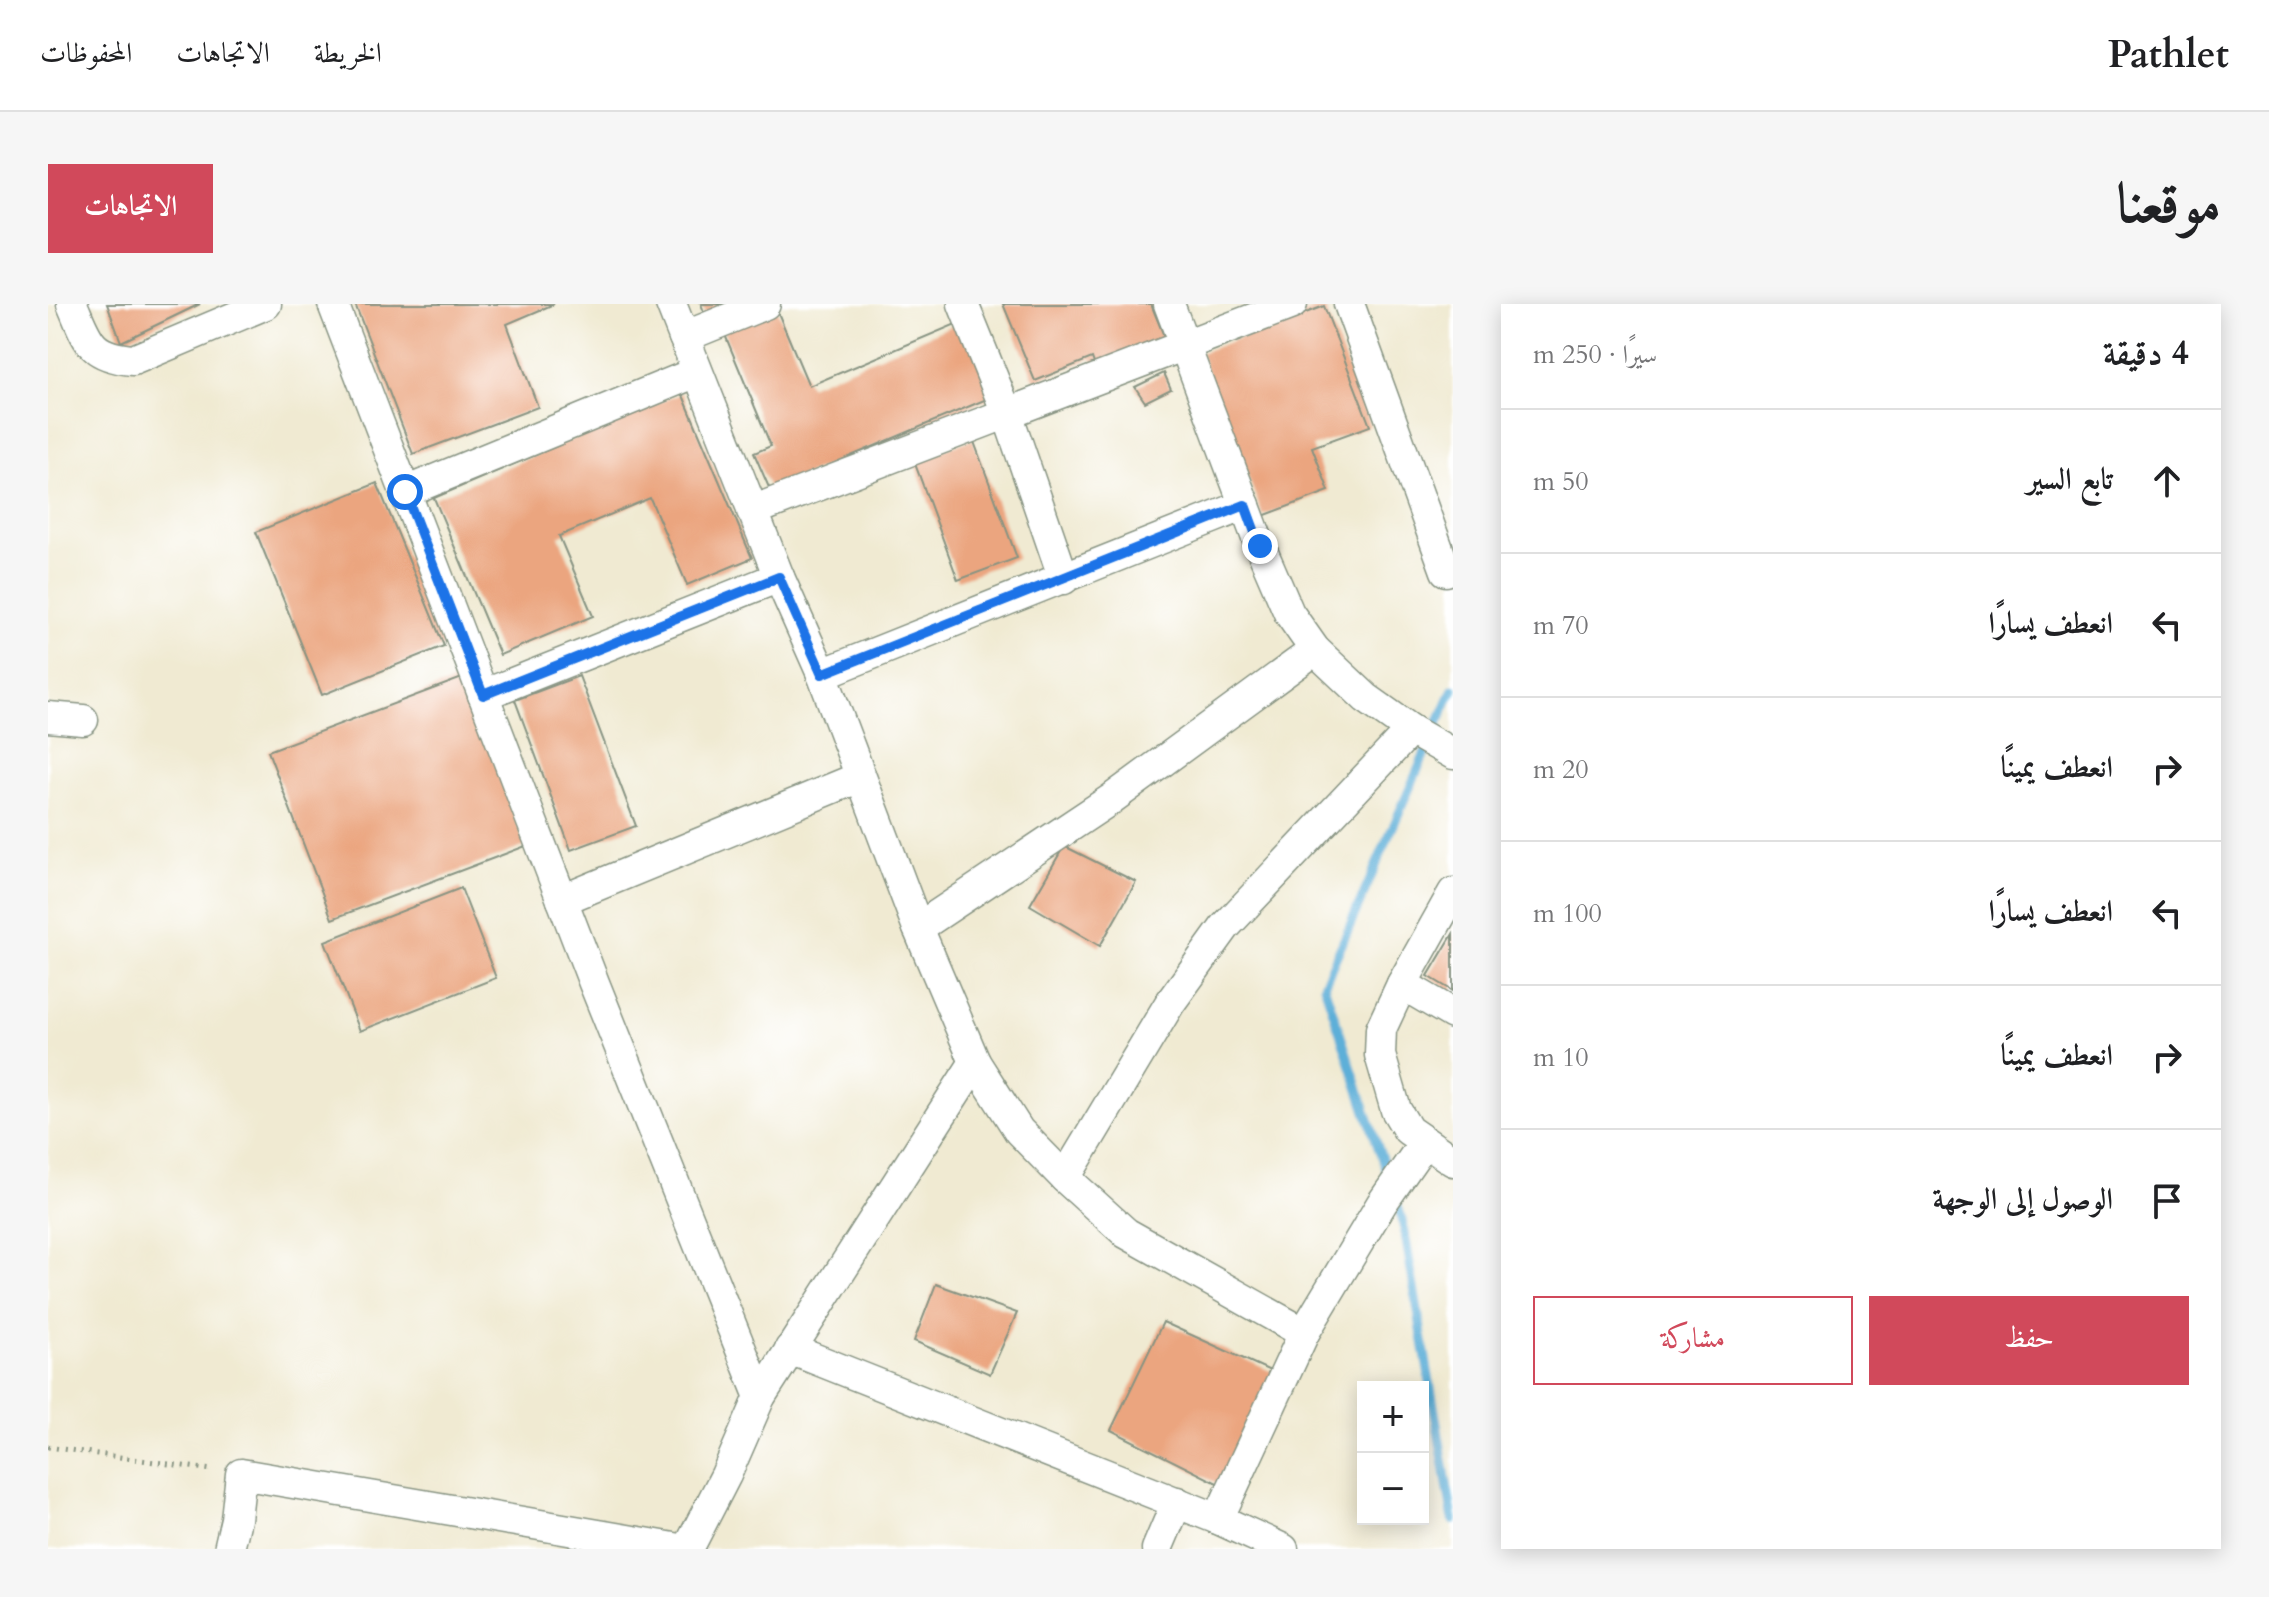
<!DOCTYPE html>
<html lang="ar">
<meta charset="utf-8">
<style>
:root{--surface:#fff;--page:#f6f6f6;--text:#202124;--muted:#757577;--line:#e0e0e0;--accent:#d1495b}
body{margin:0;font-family:Cardo,Amiri,serif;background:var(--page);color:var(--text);direction:rtl}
.controls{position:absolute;right:24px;bottom:24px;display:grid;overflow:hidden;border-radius:0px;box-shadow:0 4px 20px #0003}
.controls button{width:72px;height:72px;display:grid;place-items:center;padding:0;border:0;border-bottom:2px solid var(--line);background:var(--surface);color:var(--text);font:40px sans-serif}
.stop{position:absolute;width:24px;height:24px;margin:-18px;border:6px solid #1a73e8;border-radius:50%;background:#fff}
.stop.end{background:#1a73e8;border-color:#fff;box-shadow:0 2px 8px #0008}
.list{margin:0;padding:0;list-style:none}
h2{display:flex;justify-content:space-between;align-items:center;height:104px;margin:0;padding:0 32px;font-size:34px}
h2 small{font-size:26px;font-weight:400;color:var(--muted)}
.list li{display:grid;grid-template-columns:52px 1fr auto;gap:24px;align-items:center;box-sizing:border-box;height:144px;padding:0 32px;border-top:2px solid var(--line)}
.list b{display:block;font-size:30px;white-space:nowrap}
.list em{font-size:26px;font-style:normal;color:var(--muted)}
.actions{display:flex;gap:16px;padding:24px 32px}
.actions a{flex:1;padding:18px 0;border:2px solid var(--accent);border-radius:0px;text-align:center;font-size:28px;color:var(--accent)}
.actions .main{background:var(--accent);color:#fff}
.icon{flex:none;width:44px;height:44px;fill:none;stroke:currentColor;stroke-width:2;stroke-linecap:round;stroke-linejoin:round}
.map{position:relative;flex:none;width:1405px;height:1245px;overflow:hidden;direction:ltr;border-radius:0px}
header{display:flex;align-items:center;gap:48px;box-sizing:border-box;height:112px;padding:0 40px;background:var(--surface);border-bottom:2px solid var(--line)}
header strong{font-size:38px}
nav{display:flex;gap:44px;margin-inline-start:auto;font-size:28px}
.intro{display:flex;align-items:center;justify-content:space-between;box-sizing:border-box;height:192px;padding:0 48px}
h1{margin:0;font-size:56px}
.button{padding:20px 36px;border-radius:0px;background:var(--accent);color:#fff;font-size:28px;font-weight:700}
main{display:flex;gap:48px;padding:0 48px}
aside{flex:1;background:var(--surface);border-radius:0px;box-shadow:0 4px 20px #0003}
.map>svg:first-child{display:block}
</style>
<header>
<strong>Pathlet</strong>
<nav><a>الخريطة</a><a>الاتجاهات</a><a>المحفوظات</a></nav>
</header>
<div class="intro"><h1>موقعنا</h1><a class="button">الاتجاهات</a></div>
<main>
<aside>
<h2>4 دقيقة<small>سيرًا · 250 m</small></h2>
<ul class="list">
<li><svg class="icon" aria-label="ahead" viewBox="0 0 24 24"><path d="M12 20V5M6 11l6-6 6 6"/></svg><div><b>تابع السير</b></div><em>50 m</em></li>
<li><svg class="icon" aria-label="left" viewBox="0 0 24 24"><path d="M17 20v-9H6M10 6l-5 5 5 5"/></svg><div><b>انعطف يسارًا</b></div><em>70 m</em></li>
<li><svg class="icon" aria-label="right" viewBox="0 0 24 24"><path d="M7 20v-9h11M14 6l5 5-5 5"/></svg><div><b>انعطف يمينًا</b></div><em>20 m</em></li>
<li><svg class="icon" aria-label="left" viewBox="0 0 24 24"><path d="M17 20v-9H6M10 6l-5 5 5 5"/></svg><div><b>انعطف يسارًا</b></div><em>100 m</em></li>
<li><svg class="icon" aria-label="right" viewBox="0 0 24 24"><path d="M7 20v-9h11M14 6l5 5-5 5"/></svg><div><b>انعطف يمينًا</b></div><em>10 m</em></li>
<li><svg class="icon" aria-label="arrive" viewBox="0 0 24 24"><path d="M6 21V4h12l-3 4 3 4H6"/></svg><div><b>الوصول إلى الوجهة</b></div></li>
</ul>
<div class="actions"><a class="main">حفظ</a><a>مشاركة</a></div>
</aside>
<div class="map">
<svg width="1405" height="1245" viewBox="0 0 1405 1245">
<rect width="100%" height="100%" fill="#fff"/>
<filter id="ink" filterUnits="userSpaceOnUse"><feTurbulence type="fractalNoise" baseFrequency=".0125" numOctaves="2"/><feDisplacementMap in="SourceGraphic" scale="16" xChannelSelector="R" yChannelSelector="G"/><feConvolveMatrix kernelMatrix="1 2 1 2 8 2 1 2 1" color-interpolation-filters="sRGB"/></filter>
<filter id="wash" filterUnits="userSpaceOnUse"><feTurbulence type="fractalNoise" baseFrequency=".006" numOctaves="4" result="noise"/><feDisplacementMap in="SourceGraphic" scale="32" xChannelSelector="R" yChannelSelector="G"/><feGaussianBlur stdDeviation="1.8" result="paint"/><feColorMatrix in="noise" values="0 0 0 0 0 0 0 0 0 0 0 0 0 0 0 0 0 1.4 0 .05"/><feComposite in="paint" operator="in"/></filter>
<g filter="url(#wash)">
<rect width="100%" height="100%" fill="#f0ead2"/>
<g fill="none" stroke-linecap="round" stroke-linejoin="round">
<!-- stream -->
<g stroke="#5dafd8" stroke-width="9">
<polyline points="1342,879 1276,681 1405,385"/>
<polyline points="1347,893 1355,918 1405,1216"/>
</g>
</g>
<g id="blocks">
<!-- building -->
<g fill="#eba57f">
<polygon points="59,0 152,0 73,38"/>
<polygon points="307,0 506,0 459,20 490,103 365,150"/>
<polygon points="653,0 690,0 658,13"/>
<polygon points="955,0 1103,0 1118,37 1048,65 1044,54 987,77"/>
<polygon points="1276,2 1322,122 1264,143 1281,187 1215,212 1152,49"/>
<polygon points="728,4 761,82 915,17 946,92 722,186 706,149 723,142 675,26"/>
<polygon points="1116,69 1123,85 1097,98 1087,83"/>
<polygon points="634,89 704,254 639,281 602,194 511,232 545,312 452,351 386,194"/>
<polygon points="925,135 969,254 910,276 866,157"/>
<polygon points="329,179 396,342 274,391 208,228"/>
<polygon points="531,372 588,522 523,546 467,396"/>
<polygon points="414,374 478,542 284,615 220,447"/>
<polygon points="1016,542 1088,578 1052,642 982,601"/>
<polygon points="413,584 448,674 312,727 277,637"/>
<polygon points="1405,630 1405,687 1380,672"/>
<polygon points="888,980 969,1009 942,1070 866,1037"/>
<polygon points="1115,1018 1229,1070 1173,1181 1063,1126"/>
</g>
</g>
</g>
<g filter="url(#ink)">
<use href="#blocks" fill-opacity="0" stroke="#889483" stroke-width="2"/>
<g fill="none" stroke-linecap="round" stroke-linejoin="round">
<!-- minor casing -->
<g stroke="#889483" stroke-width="33">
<g id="minor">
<path d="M24,0C40,37 41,52 85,56L218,0"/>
<polyline points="285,0 546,679 712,1093"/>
<polyline points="623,0 731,273 774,370 870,624 927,758 971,827 1017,874 1078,929 1256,1029"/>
<polyline points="915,0 959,109 1016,275"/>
<polyline points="1121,0 1212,242 1241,309 1267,346 1318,394 1363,426 1405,450"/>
<polyline points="1301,0 1398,267"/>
<polyline points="636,33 717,0"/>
<polyline points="357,188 649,68"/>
<polyline points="704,207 1244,0"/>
<polyline points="774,370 1197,201"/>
<polyline points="435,391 731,273"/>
<polyline points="0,413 35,416"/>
<polyline points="1405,589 1354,680 1333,725 1332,751 1348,806 1360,826 1405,857"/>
<polyline points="514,596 812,473"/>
<polyline points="870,624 1062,496 1267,346"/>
<polyline points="1354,680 1405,710"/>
<polyline points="1017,874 1122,699 1177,623 1363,426"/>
<polyline points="742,1045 1170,1215 1235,1245"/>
<polyline points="1170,1215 1256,1029 1334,899 1376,839"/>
<polyline points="181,1245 188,1215 193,1170 632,1245"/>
<polyline points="640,1245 678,1171 712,1093 927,758"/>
<polyline points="1109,1245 1129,1198"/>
</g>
</g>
<!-- path -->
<polyline stroke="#889483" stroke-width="5" stroke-dasharray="2 6" stroke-linecap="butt" points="0,1143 164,1166"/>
<!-- minor -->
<use href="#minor" stroke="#fff" stroke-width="30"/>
</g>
</g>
<g fill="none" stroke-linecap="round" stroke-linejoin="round" filter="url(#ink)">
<!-- route -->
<polyline stroke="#1a73e8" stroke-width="10" points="357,188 435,391 731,273 774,370 1197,201 1212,242"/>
</g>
</svg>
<div class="controls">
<button>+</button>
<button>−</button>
</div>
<div class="stop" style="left:357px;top:188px"></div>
<div class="stop end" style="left:1212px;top:242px"></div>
</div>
</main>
